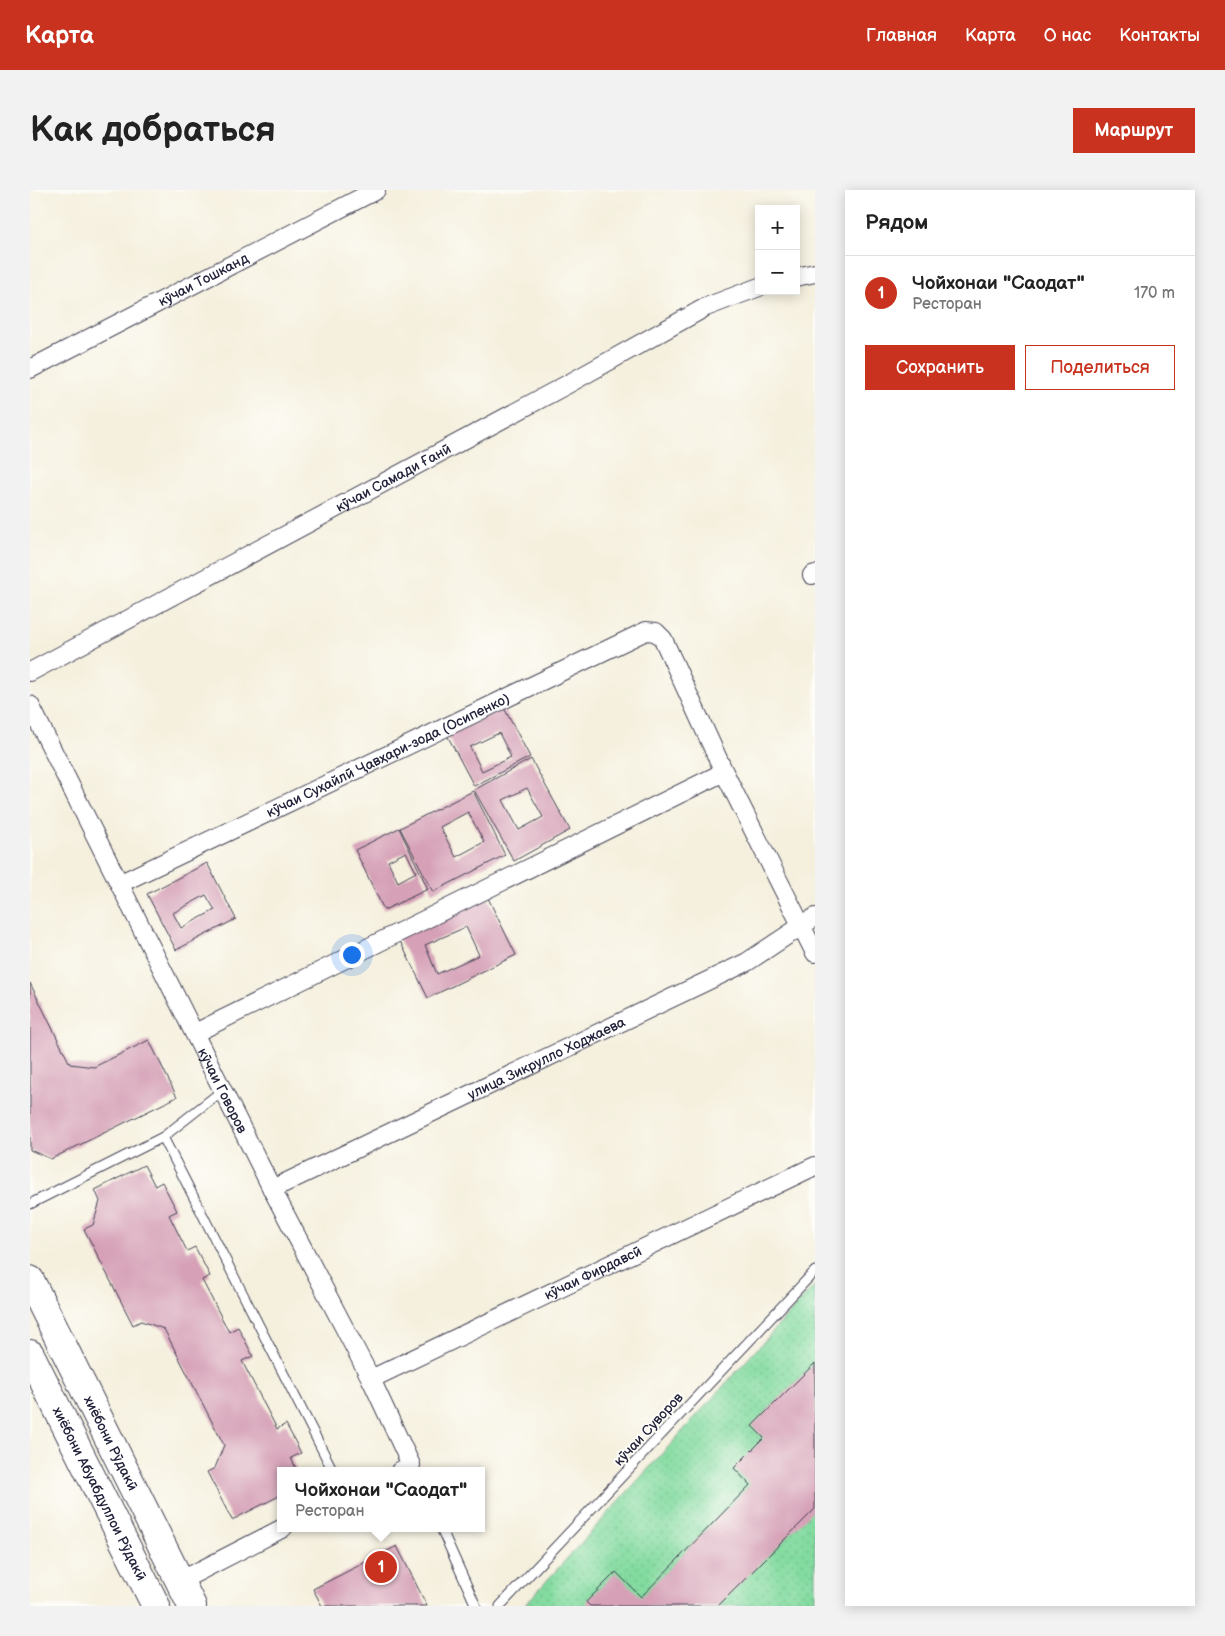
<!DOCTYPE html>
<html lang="ru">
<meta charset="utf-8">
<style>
:root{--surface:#fff;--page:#f2f2f2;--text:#222;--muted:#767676;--line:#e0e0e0;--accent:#c8321e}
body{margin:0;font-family:"Balsamiq Sans",sans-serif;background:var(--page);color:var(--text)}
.controls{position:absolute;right:15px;top:15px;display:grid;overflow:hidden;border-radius:0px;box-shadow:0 2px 12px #0003}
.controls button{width:45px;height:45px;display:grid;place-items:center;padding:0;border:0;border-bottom:1px solid var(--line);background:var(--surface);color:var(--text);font:25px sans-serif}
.you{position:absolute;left:321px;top:764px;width:18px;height:18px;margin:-12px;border:4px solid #fff;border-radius:50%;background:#1a73e8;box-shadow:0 0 0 8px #1a73e833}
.badge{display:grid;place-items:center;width:32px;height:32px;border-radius:50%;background:var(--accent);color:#fff;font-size:16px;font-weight:700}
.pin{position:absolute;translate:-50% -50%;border:2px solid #fff;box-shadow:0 1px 5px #0006}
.popup{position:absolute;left:247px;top:1277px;width:208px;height:65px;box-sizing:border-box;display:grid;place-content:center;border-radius:0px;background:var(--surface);filter:drop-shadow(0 1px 4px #0005);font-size:16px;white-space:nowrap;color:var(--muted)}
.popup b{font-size:19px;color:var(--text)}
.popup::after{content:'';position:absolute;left:50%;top:100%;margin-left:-10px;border:10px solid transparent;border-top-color:var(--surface)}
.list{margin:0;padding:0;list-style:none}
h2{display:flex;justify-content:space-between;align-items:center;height:65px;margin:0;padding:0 20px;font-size:21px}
h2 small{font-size:16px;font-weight:400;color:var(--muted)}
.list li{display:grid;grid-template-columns:32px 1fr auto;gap:15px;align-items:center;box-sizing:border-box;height:75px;padding:0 20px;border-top:1px solid var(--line)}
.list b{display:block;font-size:19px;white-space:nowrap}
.list p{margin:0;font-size:16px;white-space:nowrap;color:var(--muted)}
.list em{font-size:16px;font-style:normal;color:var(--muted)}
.actions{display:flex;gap:10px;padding:15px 20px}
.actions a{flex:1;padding:11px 0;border:1px solid var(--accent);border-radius:0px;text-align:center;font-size:18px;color:var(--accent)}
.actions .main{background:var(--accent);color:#fff}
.map{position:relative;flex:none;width:785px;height:1416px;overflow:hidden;border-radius:0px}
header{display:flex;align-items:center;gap:30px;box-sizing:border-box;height:70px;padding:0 25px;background:var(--accent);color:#fff}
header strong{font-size:24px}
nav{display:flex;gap:28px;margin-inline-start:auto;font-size:18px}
.intro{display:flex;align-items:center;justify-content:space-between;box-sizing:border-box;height:120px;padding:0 30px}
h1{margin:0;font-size:35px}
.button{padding:12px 22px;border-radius:0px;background:var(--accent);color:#fff;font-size:18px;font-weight:700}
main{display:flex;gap:30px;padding:0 30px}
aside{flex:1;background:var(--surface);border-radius:0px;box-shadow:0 2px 12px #0003}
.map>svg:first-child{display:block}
</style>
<header>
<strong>Карта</strong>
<nav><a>Главная</a><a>Карта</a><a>О нас</a><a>Контакты</a></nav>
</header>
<div class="intro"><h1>Как добраться</h1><a class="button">Маршрут</a></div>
<main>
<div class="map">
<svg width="785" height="1416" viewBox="0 0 785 1416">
<defs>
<pattern id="park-dots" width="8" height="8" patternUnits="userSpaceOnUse" patternTransform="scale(1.25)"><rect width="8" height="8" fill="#83dba0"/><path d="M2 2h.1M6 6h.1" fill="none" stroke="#71bc8b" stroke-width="1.8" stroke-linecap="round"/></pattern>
</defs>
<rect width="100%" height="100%" fill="#fdfcf7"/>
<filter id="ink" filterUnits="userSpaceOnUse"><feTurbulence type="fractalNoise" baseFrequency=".02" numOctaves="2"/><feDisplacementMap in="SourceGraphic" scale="10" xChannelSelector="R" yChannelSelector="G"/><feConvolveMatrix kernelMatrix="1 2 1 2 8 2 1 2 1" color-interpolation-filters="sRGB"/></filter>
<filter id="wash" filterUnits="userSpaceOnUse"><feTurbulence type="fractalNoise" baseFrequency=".0096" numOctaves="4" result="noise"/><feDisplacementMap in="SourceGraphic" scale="20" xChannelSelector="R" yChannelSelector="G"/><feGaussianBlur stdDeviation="1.12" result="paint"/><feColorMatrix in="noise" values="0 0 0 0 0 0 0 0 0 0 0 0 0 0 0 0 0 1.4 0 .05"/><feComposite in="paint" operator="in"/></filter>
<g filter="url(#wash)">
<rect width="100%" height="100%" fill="#f5f0de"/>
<!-- park -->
<polygon fill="url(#park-dots)" stroke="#527e6e" points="785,1095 785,1416 494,1416"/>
<g id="blocks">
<!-- building -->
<g fill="#d6a1b7" fill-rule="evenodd">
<path d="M473,516L500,567L444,596L417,545ZM469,543L481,567L452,581L440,557Z"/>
<path d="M501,569L540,640L484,671L444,600ZM497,598L513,627L489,640L473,610Z"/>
<path d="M443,601L475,665L403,702L370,638ZM438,622L454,652L426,667L410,637Z"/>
<path d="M369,638L398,699L354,720L325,660ZM376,662L386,682L368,692L358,671Z"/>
<path d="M177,673L206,729L146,760L117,704ZM176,705L185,720L151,738L143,723Z"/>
<path d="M455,702L486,765L398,808L367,745ZM436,737L449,765L407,784L395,755Z"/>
<polygon points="0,793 40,874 64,877 119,850 147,907 21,969 0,960"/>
<polygon points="114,975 125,996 132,992 147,1021 139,1025 157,1061 165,1057 180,1086 172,1090 199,1142 208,1137 223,1166 212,1171 247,1239 256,1234 271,1263 261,1268 267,1281 251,1281 251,1305 202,1330 177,1282 185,1278 194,1255 134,1139 111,1131 103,1135 54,1039 63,1035 70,1011 65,1000"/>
<polygon points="785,1173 785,1319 688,1416 560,1416 556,1412 586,1382 611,1407 720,1295 704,1278 734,1248 722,1236"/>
<polygon points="367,1356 397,1416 292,1416 283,1399"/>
</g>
</g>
</g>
<g filter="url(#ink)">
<use href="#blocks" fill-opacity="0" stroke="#424153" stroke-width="1"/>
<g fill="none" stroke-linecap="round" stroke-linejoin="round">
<!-- lane casing -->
<g stroke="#424153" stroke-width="11">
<g id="lane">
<polyline points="133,947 303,1281"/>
<polyline points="0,1014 133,947 193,900"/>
<polyline points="411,1338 446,1416"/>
<polyline points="470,1416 785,1081"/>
</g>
</g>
<!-- street casing -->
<g stroke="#424153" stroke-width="20">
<g id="street">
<polyline points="766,87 785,83"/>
<path id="s1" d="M0,179L346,0"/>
<polyline points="782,385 785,384"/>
<path id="s2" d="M0,482L538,194L676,117L729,97"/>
<path id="s3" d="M0,515L242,999L341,1189L381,1275L370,1281"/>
<path id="s4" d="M91,693L616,441L626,442L633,449L694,582L785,763"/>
<polyline points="165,843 694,582"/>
<path id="s5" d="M242,999L717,772L785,727"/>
<path id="s6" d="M341,1189L785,976"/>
<polyline points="150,1391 253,1338"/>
</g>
</g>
<!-- highway casing -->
<g stroke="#424153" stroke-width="30">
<g id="highway">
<path id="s7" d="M0,1090L162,1416"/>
<path id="s8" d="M0,1164L126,1416"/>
</g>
</g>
<!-- lane -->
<use href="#lane" stroke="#fff" stroke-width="9"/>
<!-- street -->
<use href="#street" stroke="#fff" stroke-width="18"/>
<!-- highway -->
<use href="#highway" stroke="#fff" stroke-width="28"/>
</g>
</g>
<g text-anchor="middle" stroke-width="4" stroke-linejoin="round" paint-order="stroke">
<!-- street labels -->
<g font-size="14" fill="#22223b" stroke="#fdfcf7">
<text dy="5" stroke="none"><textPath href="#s1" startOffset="195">кӯчаи Тошканд</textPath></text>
<text dy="5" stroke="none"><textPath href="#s2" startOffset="412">кӯчаи Самади Ғанӣ</textPath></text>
<text dy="5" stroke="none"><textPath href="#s4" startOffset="296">кӯчаи Суҳайлӣ Ҷавҳари-зода (Осипенко)</textPath></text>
<text dy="5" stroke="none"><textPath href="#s5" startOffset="304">улица Зикрулло Ходжаева</textPath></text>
<text dy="5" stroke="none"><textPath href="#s3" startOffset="431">кӯчаи Говоров</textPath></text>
<text dy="5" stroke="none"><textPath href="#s6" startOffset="246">кӯчаи Фирдавсӣ</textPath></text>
<text transform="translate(618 1239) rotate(-47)" y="5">кӯчаи Суворов</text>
<text dy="5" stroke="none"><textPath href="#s7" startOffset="182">хиёбони Рӯдакӣ</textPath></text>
<text dy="5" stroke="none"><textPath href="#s8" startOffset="156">хиёбони Абуабдуллои Рӯдакӣ</textPath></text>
</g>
</g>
</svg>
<div class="controls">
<button>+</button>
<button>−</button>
</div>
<div class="you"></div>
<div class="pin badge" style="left:351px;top:1377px">1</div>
<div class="popup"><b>Чойхонаи &quot;Саодат&quot;</b>Ресторан</div>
</div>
<aside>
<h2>Рядом<small></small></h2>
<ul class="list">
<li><span class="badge">1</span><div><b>Чойхонаи &quot;Саодат&quot;</b><p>Ресторан</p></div><em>170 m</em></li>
</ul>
<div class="actions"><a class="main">Сохранить</a><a>Поделиться</a></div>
</aside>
</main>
